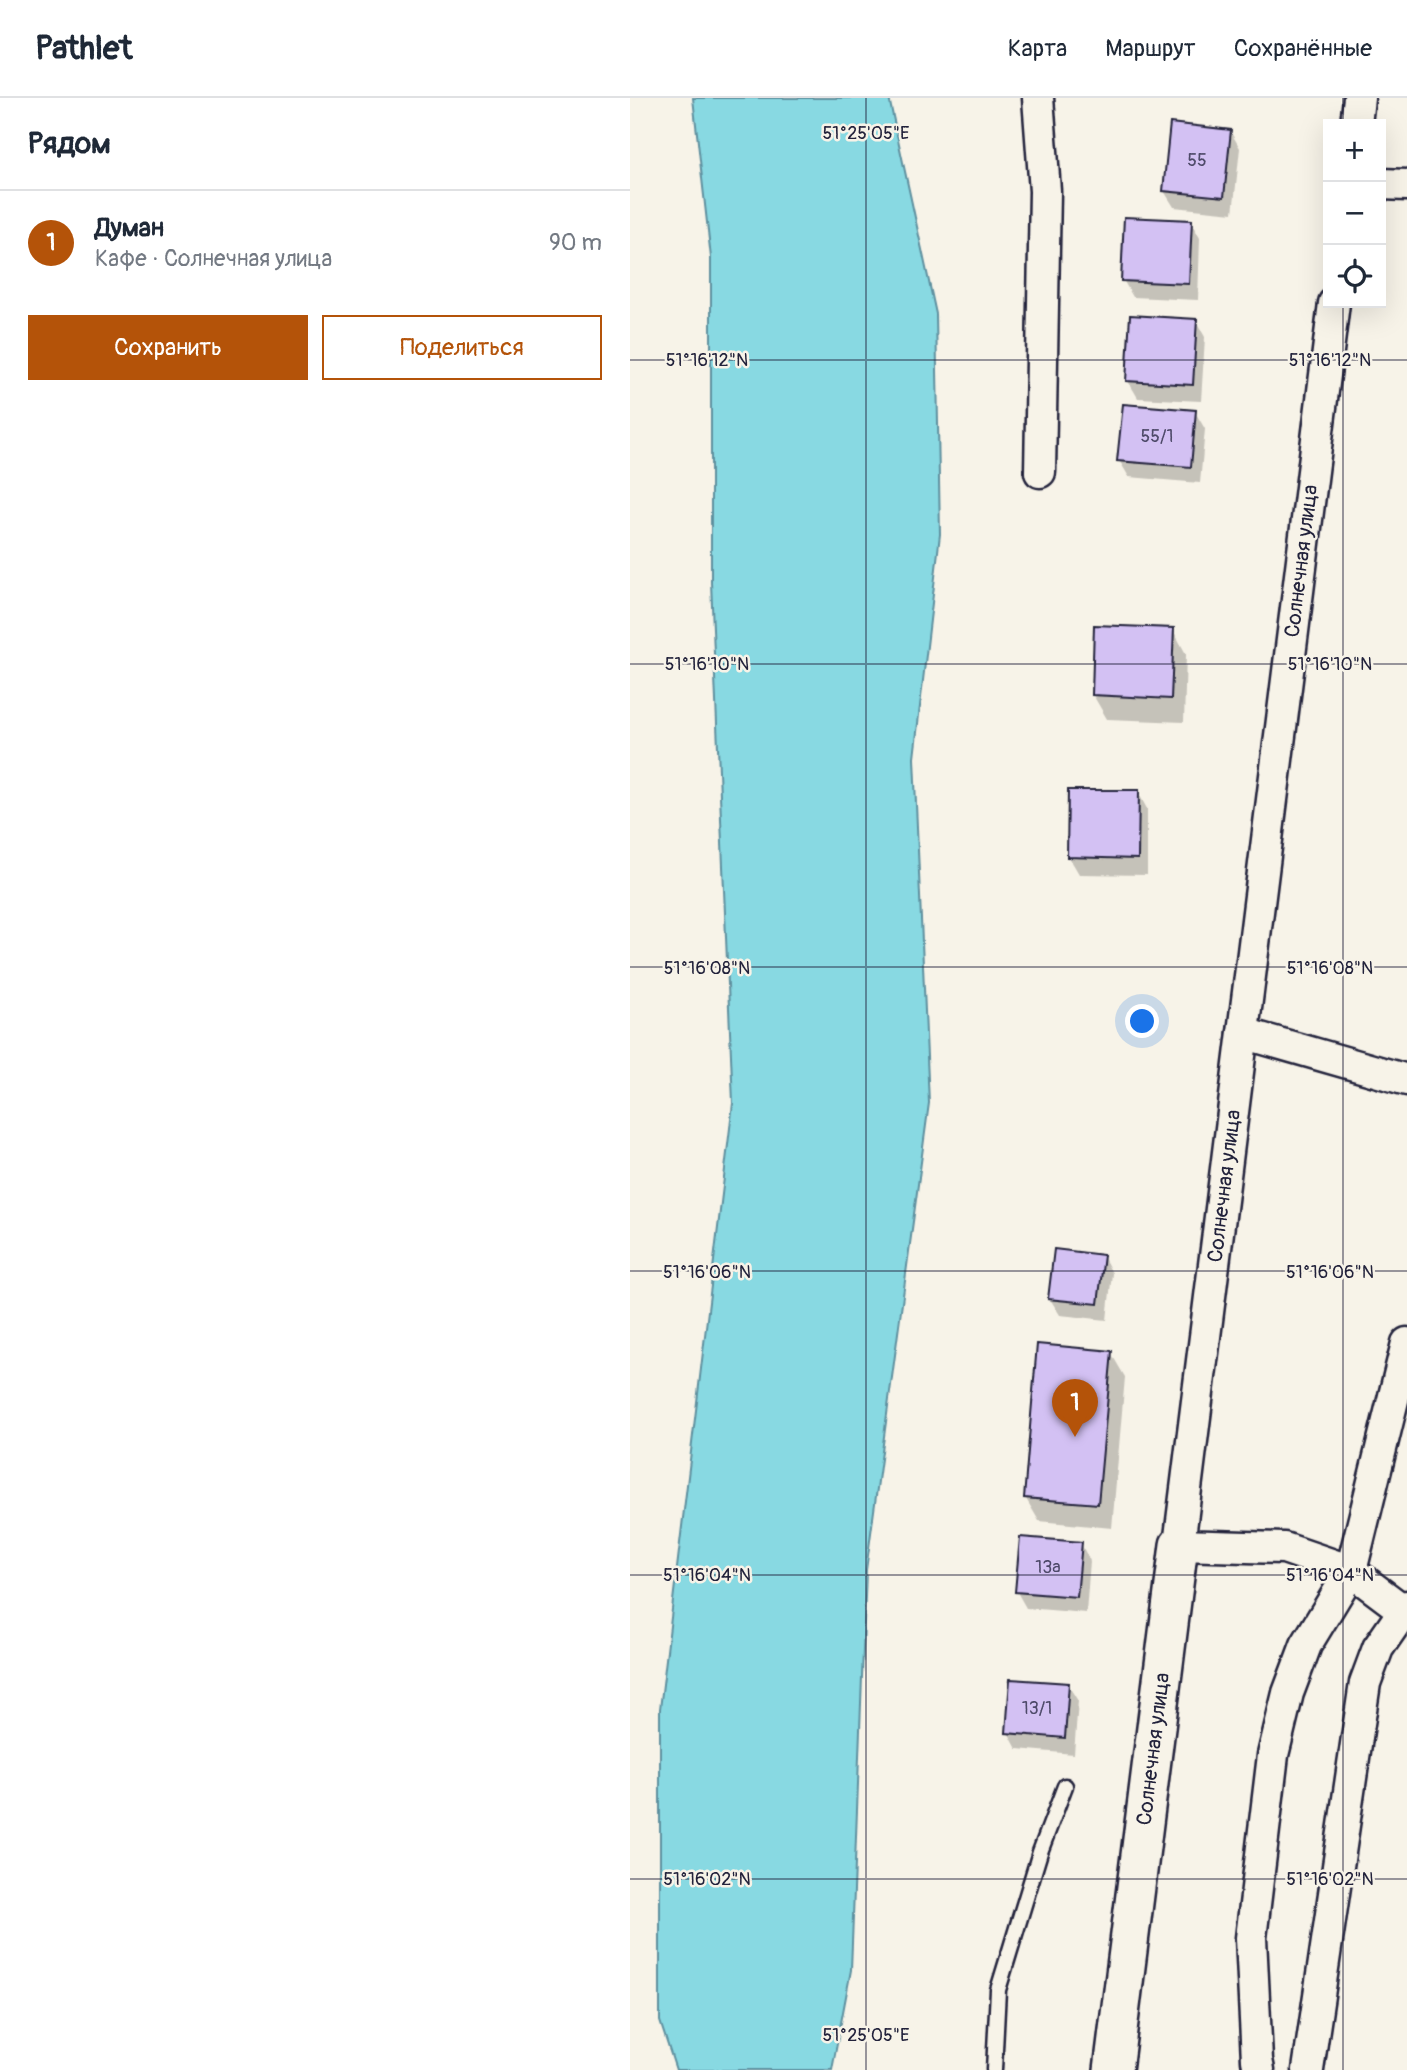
<!DOCTYPE html>
<html lang="ru">
<meta charset="utf-8">
<style>
:root{--surface:#fff;--page:#f2f2f3;--text:#1f2937;--muted:#747a83;--line:#e0e1e3;--accent:#b45309}
body{margin:0;font-family:Pangolin,sans-serif;background:var(--page);color:var(--text)}
.controls{position:absolute;right:21px;top:21px;display:grid;overflow:hidden;border-radius:0px;box-shadow:0 7px 28px #0002}
.controls button{width:63px;height:63px;display:grid;place-items:center;padding:0;border:0;border-bottom:2px solid var(--line);background:var(--surface);color:var(--text);font:35px sans-serif}
.you{position:absolute;left:513px;top:924px;width:24px;height:24px;margin:-18px;border:5px solid #fff;border-radius:50%;background:#1a73e8;box-shadow:0 0 0 10px #1a73e833}
.badge{display:grid;place-items:center;width:46px;height:46px;border-radius:50%;background:var(--accent);color:#fff;font-size:23px;font-weight:700}
.pin{position:absolute;translate:-50% -58px;filter:drop-shadow(0 2px 4px #0008)}
.pin::after{content:'';position:absolute;top:37px;width:24px;height:21px;background:inherit;clip-path:polygon(0 0,100% 0,50% 100%)}
.list{margin:0;padding:0;list-style:none}
h2{display:flex;justify-content:space-between;align-items:center;height:91px;margin:0;padding:0 28px;font-size:30px}
h2 small{font-size:23px;font-weight:400;color:var(--muted)}
.list li{display:grid;grid-template-columns:46px 1fr auto;gap:21px;align-items:center;box-sizing:border-box;height:105px;padding:0 28px;border-top:2px solid var(--line)}
.list b{display:block;font-size:26px;white-space:nowrap}
.list p{margin:0;font-size:23px;white-space:nowrap;color:var(--muted)}
.list em{font-size:23px;font-style:normal;color:var(--muted)}
.actions{display:flex;gap:14px;padding:21px 28px}
.actions a{flex:1;padding:16px 0;border:2px solid var(--accent);border-radius:0px;text-align:center;font-size:24px;color:var(--accent)}
.actions .main{background:var(--accent);color:#fff}
.icon{flex:none;width:38px;height:38px;fill:none;stroke:currentColor;stroke-width:2;stroke-linecap:round;stroke-linejoin:round}
.map{position:relative;flex:none;width:777px;height:1972px;overflow:hidden}
header{display:flex;align-items:center;gap:42px;box-sizing:border-box;height:98px;padding:0 35px;background:var(--surface);border-bottom:2px solid var(--line)}
header strong{font-size:33px}
nav{display:flex;gap:38px;margin-inline-start:auto;font-size:24px}
main{display:flex}
aside{flex:1;background:var(--surface)}
.map>svg:first-child{display:block}
</style>
<header>
<strong>Pathlet</strong>
<nav><a>Карта</a><a>Маршрут</a><a>Сохранённые</a></nav>
</header>
<main>
<aside>
<h2>Рядом<small></small></h2>
<ul class="list">
<li><span class="badge">1</span><div><b>Думан</b><p>Кафе · Солнечная улица</p></div><em>90 m</em></li>
</ul>
<div class="actions"><a class="main">Сохранить</a><a>Поделиться</a></div>
</aside>
<div class="map">
<svg width="777" height="1972" viewBox="0 0 777 1972">
<rect width="100%" height="100%" fill="#f7f3e8"/>
<filter id="ink" filterUnits="userSpaceOnUse"><feTurbulence type="fractalNoise" baseFrequency=".0143" numOctaves="2"/><feDisplacementMap in="SourceGraphic" scale="14" xChannelSelector="R" yChannelSelector="G"/><feConvolveMatrix kernelMatrix="1 2 1 2 8 2 1 2 1" color-interpolation-filters="sRGB"/></filter>
<g filter="url(#ink)">
<!-- water -->
<polygon fill="#88d9e2" stroke="#5f909f" stroke-width="2" points="63,0 259,0 306,216 310,436 284,660 299,1005 236,1472 221,1872 202,1972 46,1972 30,1923 30,1611 103,1005 81,484 81,160"/>
<!-- shadow -->
<g fill="#0003">
<polygon points="600,33 610,50 603,115 544,109 534,93"/>
<polygon points="561,124 570,140 568,202 503,199 493,182"/>
<polygon points="566,223 575,239 571,303 508,300 498,283"/>
<polygon points="565,314 575,331 570,385 499,379 489,362"/>
<polygon points="543,532 556,556 554,624 477,621 463,597"/>
<polygon points="508,694 517,711 517,777 449,776 439,759"/>
<polygon points="473,1158 482,1175 477,1222 430,1217 420,1201"/>
<polygon points="481,1255 495,1279 482,1430 409,1423 395,1399"/>
<polygon points="451,1446 460,1463 456,1515 396,1510 387,1494"/>
<polygon points="438,1587 448,1603 444,1656 387,1651 378,1634"/>
</g>
<!-- building -->
<g fill="#d3c1f3" stroke="#22223b" stroke-width="2">
<polygon points="540,25 601,32 594,99 533,93"/>
<polygon points="494,119 562,122 559,186 491,183"/>
<polygon points="500,217 567,221 563,287 496,283"/>
<polygon points="493,306 566,312 561,369 487,363"/>
<polygon points="464,527 544,530 541,601 462,597"/>
<polygon points="438,692 509,692 508,761 437,759"/>
<polygon points="424,1151 474,1157 468,1206 418,1201"/>
<polygon points="407,1246 482,1253 468,1406 394,1400"/>
<polygon points="390,1439 452,1444 447,1499 385,1494"/>
<polygon points="380,1581 439,1585 435,1640 376,1635"/>
</g>
<g fill="none" stroke-linecap="round" stroke-linejoin="round">
<!-- service casing -->
<g stroke="#22223b" stroke-width="19">
<polyline id="service" points="364,1972 368,1892 410,1754 435,1688"/>
</g>
<!-- minor casing -->
<g stroke="#22223b" stroke-width="35">
<g id="minor">
<polyline points="408,0 415,93 410,374"/>
<polyline points="726,26 729,0"/>
<polyline points="751,86 777,87"/>
<polyline points="704,205 549,1447 654,1450 721,1473 777,1515"/>
<polyline points="613,935 777,982"/>
<polyline points="629,1972 627,1962 621,1840 643,1657 658,1595 676,1547 721,1473 777,1245"/>
<polyline points="678,1972 735,1585 748,1550 777,1508"/>
</g>
</g>
<!-- tertiary casing -->
<g stroke="#22223b" stroke-width="42">
<polyline id="tertiary" points="483,1972 549,1447"/>
</g>
<!-- service -->
<use href="#service" stroke="#f7f3e8" stroke-width="14"/>
<!-- minor -->
<use href="#minor" stroke="#f7f3e8" stroke-width="30"/>
<!-- tertiary -->
<use href="#tertiary" stroke="#f7f3e8" stroke-width="37"/>
</g>
</g>
<!-- ticks -->
<path fill="none" stroke="#22223b" stroke-width="2" stroke-opacity="0.45" d="M236,0V1972M713,0V26M713,205V1972M0,262H777M0,566H777M0,869H777M0,1173H777M0,1477H777M0,1781H777"/>
<g text-anchor="middle" stroke-width="5" stroke-linejoin="round" paint-order="stroke">
<!-- number labels -->
<g font-size="18" fill="#4e4a69">
<text x="567" y="68">55</text>
<text x="527" y="344">55/1</text>
<text x="418" y="1475">13а</text>
<text x="407" y="1616">13/1</text>
</g>
<!-- street labels -->
<g font-size="21" fill="#22223b" stroke="#f7f3e8">
<text transform="translate(671 463) rotate(-83)" y="7">Солнечная улица</text>
<text transform="translate(594 1088) rotate(-83)" y="7">Солнечная улица</text>
<text transform="translate(523 1651) rotate(-83)" y="7">Солнечная улица</text>
</g>
</g>
<g font-size="18" text-anchor="middle" fill="#22223b" stroke="#f7f3e8" stroke-width="5" stroke-linejoin="round" paint-order="stroke">
<text x="236" y="41">51°25'05"E</text>
<text x="77" y="268">51°16'12"N</text>
<text x="700" y="268">51°16'12"N</text>
<text x="77" y="572">51°16'10"N</text>
<text x="700" y="572">51°16'10"N</text>
<text x="77" y="876">51°16'08"N</text>
<text x="700" y="876">51°16'08"N</text>
<text x="77" y="1180">51°16'06"N</text>
<text x="700" y="1180">51°16'06"N</text>
<text x="77" y="1483">51°16'04"N</text>
<text x="700" y="1483">51°16'04"N</text>
<text x="77" y="1787">51°16'02"N</text>
<text x="700" y="1787">51°16'02"N</text>
<text x="236" y="1943">51°25'05"E</text>
</g>
</svg>
<div class="controls">
<button>+</button>
<button>−</button>
<button><svg class="icon" aria-label="locate" viewBox="0 0 24 24"><circle cx="12" cy="12" r="6"/><path d="M12 2v4M12 18v4M2 12h4M18 12h4"/></svg></button>
</div>
<div class="you"></div>
<div class="pin badge" style="left:445px;top:1339px">1</div>
</div>
</main>
